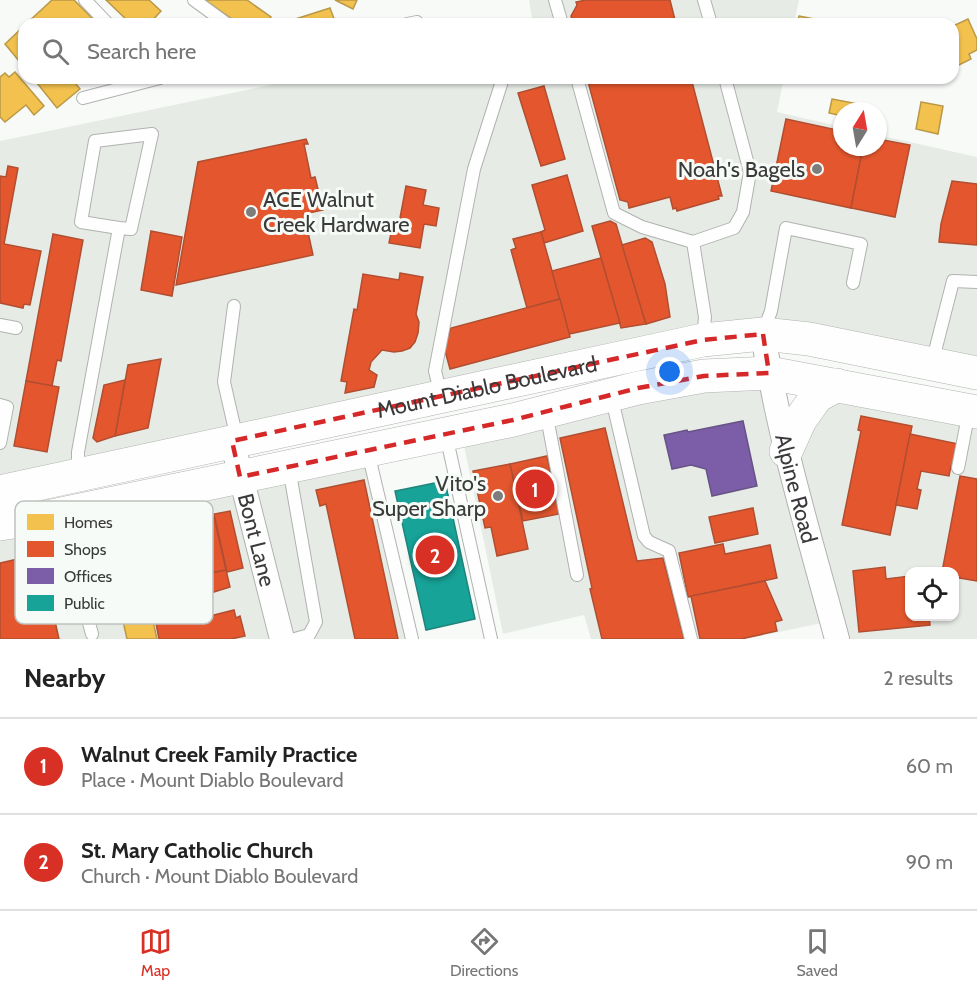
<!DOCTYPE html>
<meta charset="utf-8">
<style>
:root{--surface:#fff;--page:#f2f2f2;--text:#222;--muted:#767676;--line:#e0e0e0;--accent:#d93025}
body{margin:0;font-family:Cabin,sans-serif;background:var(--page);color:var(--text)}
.controls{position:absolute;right:18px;bottom:18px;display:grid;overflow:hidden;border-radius:12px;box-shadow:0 2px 4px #0004}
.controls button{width:54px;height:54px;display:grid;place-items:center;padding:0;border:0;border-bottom:2px solid var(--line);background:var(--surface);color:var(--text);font:30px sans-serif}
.compass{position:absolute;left:833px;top:102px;width:54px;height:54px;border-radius:50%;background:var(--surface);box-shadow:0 2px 4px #0004;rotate:11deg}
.you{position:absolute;left:670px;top:372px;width:21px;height:21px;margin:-15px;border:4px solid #fff;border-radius:50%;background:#1a73e8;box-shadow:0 0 0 9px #1a73e833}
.badge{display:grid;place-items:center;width:39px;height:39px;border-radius:50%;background:var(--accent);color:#fff;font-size:20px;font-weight:700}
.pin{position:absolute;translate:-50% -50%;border:3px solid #fff;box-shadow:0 2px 6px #0006}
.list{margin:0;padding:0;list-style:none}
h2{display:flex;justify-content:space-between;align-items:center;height:78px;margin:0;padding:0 24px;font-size:26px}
h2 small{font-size:20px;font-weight:400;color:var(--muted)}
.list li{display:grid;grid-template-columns:39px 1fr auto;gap:18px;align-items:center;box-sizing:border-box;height:96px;padding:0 24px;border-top:2px solid var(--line)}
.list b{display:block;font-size:22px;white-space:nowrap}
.list p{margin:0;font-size:20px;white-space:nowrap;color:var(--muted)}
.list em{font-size:20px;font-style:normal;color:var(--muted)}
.icon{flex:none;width:33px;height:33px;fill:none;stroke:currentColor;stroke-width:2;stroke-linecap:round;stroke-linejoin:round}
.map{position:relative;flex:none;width:977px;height:639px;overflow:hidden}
.search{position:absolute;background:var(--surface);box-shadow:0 2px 4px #0004;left:18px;right:18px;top:18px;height:66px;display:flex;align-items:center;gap:15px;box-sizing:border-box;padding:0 21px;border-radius:18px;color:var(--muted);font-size:22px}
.sheet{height:270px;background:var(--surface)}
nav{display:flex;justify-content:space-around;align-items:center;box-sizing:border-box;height:84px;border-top:2px solid var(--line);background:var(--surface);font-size:16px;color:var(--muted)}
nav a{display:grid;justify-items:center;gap:3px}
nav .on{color:var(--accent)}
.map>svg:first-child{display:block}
</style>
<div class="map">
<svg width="977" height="639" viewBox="0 0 977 639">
<rect width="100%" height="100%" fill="#f8faf8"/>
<!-- built -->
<g fill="#e6ece5" fill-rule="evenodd">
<polygon points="529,0 799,0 794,24 533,24"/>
<polygon points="304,78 784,78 777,112 842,127 842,147 878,147 878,135 977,157 977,373 763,334 0,492 0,141"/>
<path d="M769,373L786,450L817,396L977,412V639H837L832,621L745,639H591L584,615L503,634L461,431ZM910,572H954V616H910Z"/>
<polygon points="367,451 412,639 0,639 0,524"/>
</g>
<!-- homes -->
<g fill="#f2c14e" stroke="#ba9848" stroke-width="1.5">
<polygon points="52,0 74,0 98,24 26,24"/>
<polygon points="106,0 149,0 161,11 149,24 131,24"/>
<polygon points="205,0 247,0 271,17 266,24 239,24"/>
<polygon points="335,0 357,0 353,9"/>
<polygon points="330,8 336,24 283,23"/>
<polygon points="799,16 825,21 825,24 797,24"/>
<polygon points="968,19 977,39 977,50 969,54 971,59 957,66 953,57 953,26"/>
<polygon points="24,26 24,67 5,44"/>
<polygon points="15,72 44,106 34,115 26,105 5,122 0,117 0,77 5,73 9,77"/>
<polygon points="33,78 71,78 80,89 57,108"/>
<polygon points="832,99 864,105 863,111 842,111 842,126 836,125 838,115 829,113"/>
<polygon points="921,102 943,106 938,134 916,129"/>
<polygon points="133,539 139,572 142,572 157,639 127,639 115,586 104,588 103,583 89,587 80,550"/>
</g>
<!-- shops -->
<g fill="#e4572e" stroke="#b14e31" stroke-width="1.5">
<polygon points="586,0 670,0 676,24 573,24 571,16 577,5 576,2"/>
<polygon points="587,78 691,78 722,196 718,196 719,199 677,211 676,208 673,209 670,197 629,208 628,202 620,200"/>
<polygon points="544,86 565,159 541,166 518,93"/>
<polygon points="786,119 842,131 842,147 863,147 851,208 771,191"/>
<polygon points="306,139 308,144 304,144 311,178 315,177 323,210 304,214 313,255 176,285 198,162"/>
<polygon points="878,139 910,145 895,217 851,208 863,147 878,147"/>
<polygon points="8,166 18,168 4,244 41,251 30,305 24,304 23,308 0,303 0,176 6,177"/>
<polygon points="567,175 583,231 544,243 541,232 545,230 532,185"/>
<polygon points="952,181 977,184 977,245 939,242 941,224"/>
<polygon points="406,186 426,190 423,205 439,208 436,226 424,224 420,248 389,243 391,233 397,234"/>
<polygon points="610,221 616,224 646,324 621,328 592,226"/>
<polygon points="151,231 182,237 172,296 141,290"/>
<polygon points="541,232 560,299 527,308 511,250 516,248 513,239"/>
<polygon points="53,234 83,240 61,361 57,360 52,386 26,381"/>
<polygon points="645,238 652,242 665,284 670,317 646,324 622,245"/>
<polygon points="601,258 620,323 569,334 552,271"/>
<polygon points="400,273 423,277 416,314 419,322 418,333 415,342 410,348 402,351 394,352 382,350 371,362 369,370 377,375 374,387 345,393 347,382 341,381 354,309 357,310 363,274 399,280"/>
<polygon points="560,299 570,337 450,369 444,347 451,328"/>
<polygon points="161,359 148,428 115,436 128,365"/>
<polygon points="125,380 115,436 97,442 93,438 104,385"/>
<polygon points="26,381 59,387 47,452 14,446"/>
<polygon points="861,416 912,426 890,535 842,525 861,431 858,430"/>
<polygon points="605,428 637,561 663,558 684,639 602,639 590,589 592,588 560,438"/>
<polygon points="910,434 968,446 963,469 951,466 949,476 921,471 917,489 921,490 917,509 896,505"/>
<polygon points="547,456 559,514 523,521 510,464"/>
<polygon points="510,464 528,549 497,556 491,527 485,528 473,471"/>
<polygon points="960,476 977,479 977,581 954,577 954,572 942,572"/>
<polygon points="364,480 398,639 355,639 326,504 320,506 316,490"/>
<polygon points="753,508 758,534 715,543 709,517"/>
<polygon points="230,511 243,568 227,572 214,514"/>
<polygon points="214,517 226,570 188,578 176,526"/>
<polygon points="723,544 725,554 770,545 777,578 688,597 679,553"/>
<polygon points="40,554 59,639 0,639 0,563"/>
<polygon points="885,567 886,579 910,576 910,616 929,616 930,625 859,632 853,571"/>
<polygon points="226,570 230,587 201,596 200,593 192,595 188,578"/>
<polygon points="765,581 782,620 775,622 777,631 741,639 700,639 691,596"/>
<polygon points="204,608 206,617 234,610 236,618 240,616 245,636 231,639 159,639 155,618"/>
</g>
<!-- offices -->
<polygon fill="#7b5ea7" stroke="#675386" stroke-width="1.5" points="743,421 757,486 712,496 706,469 691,465 672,469 664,435 687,430 688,432"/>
<!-- public -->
<polygon fill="#17a398" stroke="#21847c" stroke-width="1.5" points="445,481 475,619 426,630 395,491"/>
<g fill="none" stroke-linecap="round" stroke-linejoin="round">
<!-- service casing -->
<g stroke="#b0b2b0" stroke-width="14">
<g id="service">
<polyline points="85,0 108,24"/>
<polyline points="194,0 227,24"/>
<polyline points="555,0 562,24"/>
<polyline points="704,0 711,24"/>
<polyline points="407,24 417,22"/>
<polyline points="577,78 614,213 642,227 693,242 705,317 703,339"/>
<polyline points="83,98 160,78"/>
<polyline points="693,242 734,228 743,212 750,172 725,78"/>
<polyline points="234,306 224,382 237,439"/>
<polyline points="0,325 16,328"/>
<polyline points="763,333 771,311 786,228 861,244 853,283"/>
<polyline points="932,363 953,281 977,282"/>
<polyline points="441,395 435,371 474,169 503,78"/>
<polyline points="611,395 644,536 649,542 669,551 691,639"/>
<polyline points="0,405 7,407 0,443"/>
<polyline points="546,412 577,575"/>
<polyline points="446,435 491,639"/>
<polyline points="368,452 412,639"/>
<polyline points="289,468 316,622 309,635 295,639"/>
<polyline points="958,468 969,411"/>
<polyline points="78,473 78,452 119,228 81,222 95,141 152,134 131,229 119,228"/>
<polyline points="60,516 92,634"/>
</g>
</g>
<!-- minor casing -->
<g stroke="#b0b2b0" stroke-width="26">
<g id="minor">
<path id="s1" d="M763,334C779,438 810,538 837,639"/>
<path id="s2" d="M232,441L282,639"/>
</g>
</g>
<!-- secondary casing -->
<g stroke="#b0b2b0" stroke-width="34">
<g id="secondary">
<polyline points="786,451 800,420 817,396 837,385"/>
<path id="s3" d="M0,492L703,340L763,334L809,339L977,373"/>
<polyline points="0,524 47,517 225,480 513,420 638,388 704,376 769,373 977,412"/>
</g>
</g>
<!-- service -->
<use href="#service" stroke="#fefefe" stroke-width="12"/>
<!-- minor -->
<use href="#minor" stroke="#fefefe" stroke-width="24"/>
<!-- secondary -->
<use href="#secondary" stroke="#fefefe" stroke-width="33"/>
</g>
<!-- marked area -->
<path fill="none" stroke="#d62828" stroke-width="4.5" stroke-dasharray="12 8" stroke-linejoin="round" d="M763,334L769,373L704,376L638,388L513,420L240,477L232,441L703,340Z"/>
<!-- markers -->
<g fill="#7c7d7c" stroke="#f7fbf7" stroke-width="2">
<circle cx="817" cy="169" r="6"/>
<circle cx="251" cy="212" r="6"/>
<circle cx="498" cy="496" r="6"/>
</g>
<g text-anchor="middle" stroke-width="6" stroke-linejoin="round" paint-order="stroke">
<!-- poi labels -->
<g font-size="22" fill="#393a39" stroke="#f7fbf7" text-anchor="end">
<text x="805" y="177">Noah's Bagels</text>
<text x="263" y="207" text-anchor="start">ACE Walnut<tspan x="263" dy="25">Creek Hardware</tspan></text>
<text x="486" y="491">Vito's<tspan x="486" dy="25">Super Sharp</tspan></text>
</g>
<!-- street labels -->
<g font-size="22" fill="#393a39" stroke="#f7fbf7">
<text dy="8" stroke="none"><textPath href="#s3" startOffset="498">Mount Diablo Boulevard</textPath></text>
<text dy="8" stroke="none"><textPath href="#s1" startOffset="158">Alpine Road</textPath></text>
<text dy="8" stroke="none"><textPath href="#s2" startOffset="102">Bont Lane</textPath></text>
</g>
</g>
<!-- legend -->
<rect x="15" y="501" width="198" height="123" rx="9" fill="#f7fbf7" stroke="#bec1be" stroke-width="1.5"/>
<rect x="27" y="514" width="27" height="16" fill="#f2c14e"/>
<rect x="27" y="541" width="27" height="16" fill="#e4572e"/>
<rect x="27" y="568" width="27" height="16" fill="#7b5ea7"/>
<rect x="27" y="595" width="27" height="16" fill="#17a398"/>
<g font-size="16" fill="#393a39">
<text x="64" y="528">Homes</text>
<text x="64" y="555">Shops</text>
<text x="64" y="582">Offices</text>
<text x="64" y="609">Public</text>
</g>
</svg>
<div class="controls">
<button><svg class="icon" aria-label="locate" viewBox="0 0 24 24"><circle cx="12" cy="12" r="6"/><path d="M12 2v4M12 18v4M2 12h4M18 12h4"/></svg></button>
</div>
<svg class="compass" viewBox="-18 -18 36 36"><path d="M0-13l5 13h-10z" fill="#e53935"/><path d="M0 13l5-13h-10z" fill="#767676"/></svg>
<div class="you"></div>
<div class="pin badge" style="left:535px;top:489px">1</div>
<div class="pin badge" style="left:435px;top:555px">2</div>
<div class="search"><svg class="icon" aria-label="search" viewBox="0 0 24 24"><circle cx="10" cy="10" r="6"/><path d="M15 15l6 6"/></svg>Search here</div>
</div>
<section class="sheet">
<h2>Nearby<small>2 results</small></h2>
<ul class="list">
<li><span class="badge">1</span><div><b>Walnut Creek Family Practice</b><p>Place · Mount Diablo Boulevard</p></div><em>60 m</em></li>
<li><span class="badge">2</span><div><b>St. Mary Catholic Church</b><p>Church · Mount Diablo Boulevard</p></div><em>90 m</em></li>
</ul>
</section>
<nav>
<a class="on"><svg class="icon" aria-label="map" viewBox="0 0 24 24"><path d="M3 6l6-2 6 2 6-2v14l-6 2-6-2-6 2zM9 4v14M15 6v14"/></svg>Map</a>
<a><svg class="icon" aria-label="directions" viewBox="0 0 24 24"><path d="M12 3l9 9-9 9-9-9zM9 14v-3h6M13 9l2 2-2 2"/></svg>Directions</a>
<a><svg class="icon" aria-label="saved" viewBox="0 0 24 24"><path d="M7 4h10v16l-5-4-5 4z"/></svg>Saved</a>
</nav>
